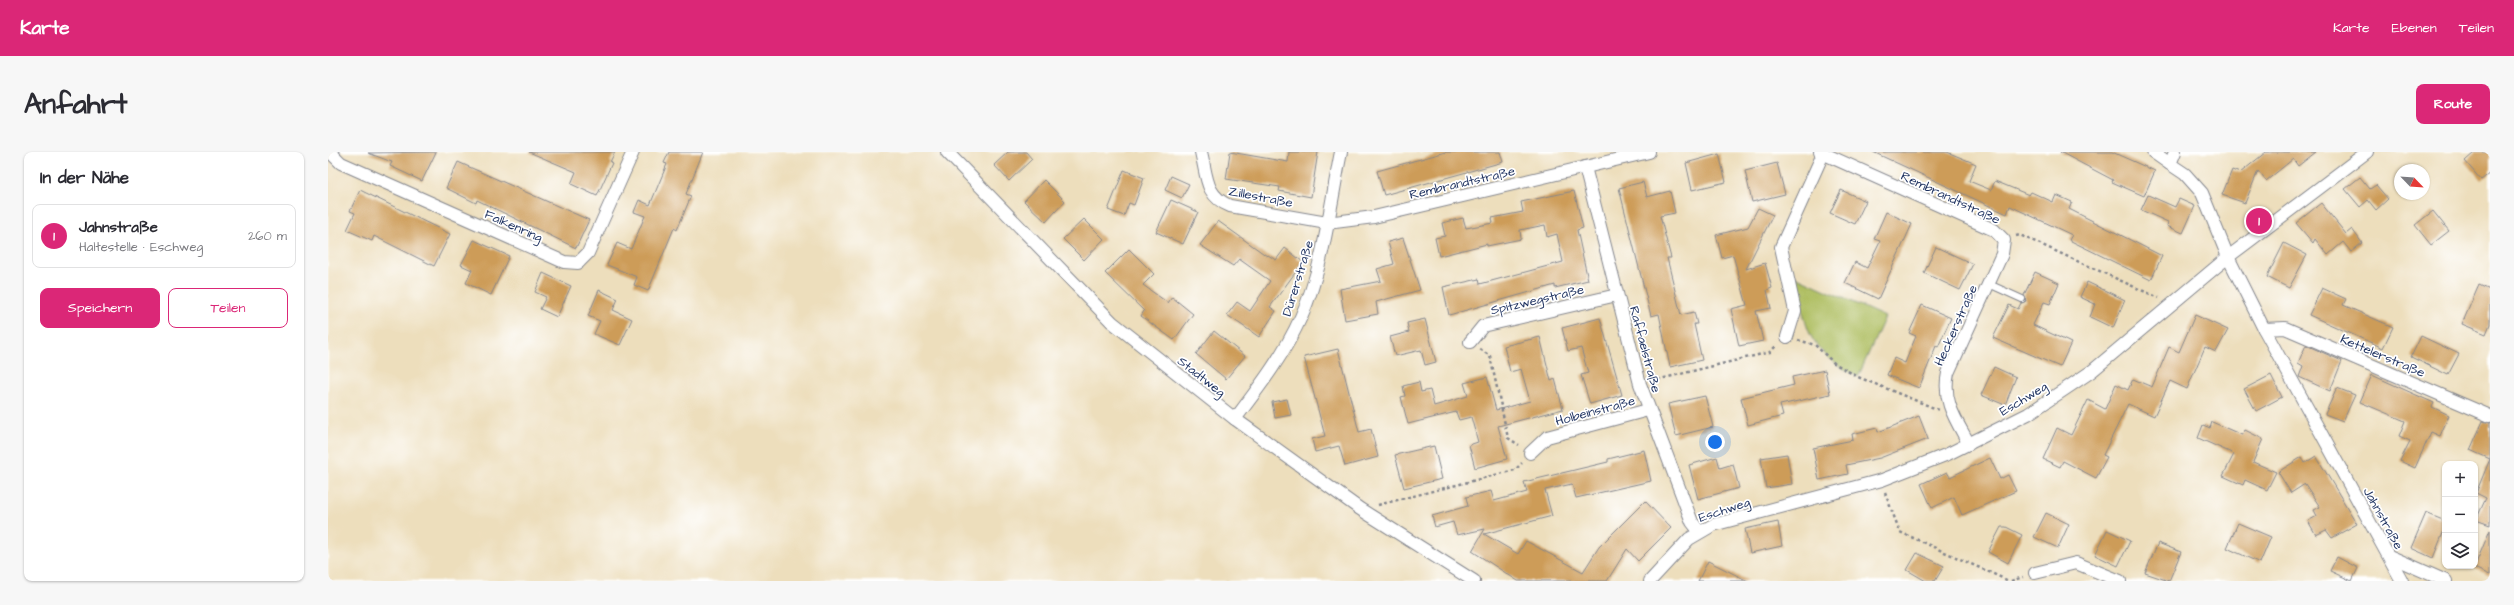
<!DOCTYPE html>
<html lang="de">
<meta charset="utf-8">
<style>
:root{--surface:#fff;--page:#f7f7f7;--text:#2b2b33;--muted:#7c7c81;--line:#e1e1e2;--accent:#db2777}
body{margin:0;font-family:"Architects Daughter",sans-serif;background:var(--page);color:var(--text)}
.controls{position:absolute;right:12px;bottom:12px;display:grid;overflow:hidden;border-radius:8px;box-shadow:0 1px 3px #0004}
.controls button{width:36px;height:36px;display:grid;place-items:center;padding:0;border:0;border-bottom:1px solid var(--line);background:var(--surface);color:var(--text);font:20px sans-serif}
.compass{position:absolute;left:2066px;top:12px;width:36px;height:36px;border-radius:50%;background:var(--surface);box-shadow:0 1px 3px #0004;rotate:115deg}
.you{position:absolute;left:1387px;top:290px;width:14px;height:14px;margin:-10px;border:3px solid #fff;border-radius:50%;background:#1a73e8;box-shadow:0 0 0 6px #1a73e833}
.badge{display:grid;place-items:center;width:26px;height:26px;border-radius:50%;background:var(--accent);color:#fff;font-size:13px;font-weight:700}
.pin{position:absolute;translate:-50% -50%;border:2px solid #fff;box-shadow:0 1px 4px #0006}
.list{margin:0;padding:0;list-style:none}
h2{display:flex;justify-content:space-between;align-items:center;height:52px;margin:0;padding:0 16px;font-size:17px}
h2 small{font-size:13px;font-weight:400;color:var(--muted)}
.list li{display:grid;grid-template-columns:26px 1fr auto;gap:12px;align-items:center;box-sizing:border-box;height:64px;margin:0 8px 8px;padding:0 8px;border:1px solid var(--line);border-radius:8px}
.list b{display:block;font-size:15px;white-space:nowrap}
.list p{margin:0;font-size:13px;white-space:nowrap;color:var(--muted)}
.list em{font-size:13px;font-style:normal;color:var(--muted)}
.actions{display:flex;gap:8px;padding:12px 16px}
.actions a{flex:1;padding:9px 0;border:1px solid var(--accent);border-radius:8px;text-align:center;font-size:14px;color:var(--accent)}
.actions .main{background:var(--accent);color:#fff}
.icon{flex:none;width:22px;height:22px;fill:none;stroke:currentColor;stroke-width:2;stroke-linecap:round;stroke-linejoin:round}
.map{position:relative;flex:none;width:2162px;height:429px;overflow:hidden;border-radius:8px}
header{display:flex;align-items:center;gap:24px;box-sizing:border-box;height:56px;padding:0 20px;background:var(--accent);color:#fff}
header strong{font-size:19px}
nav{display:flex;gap:22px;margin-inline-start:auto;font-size:14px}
.intro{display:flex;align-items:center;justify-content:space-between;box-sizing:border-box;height:96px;padding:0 24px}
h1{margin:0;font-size:28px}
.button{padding:10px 18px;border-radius:8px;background:var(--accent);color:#fff;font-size:14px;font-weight:700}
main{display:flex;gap:24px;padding:0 24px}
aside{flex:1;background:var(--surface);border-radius:8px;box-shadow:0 1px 3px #0004}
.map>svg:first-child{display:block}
</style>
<header>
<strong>Karte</strong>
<nav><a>Karte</a><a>Ebenen</a><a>Teilen</a></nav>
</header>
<div class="intro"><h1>Anfahrt</h1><a class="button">Route</a></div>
<main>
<aside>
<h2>In der Nähe<small></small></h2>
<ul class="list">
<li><span class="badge">1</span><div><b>Jahnstraße</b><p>Haltestelle · Eschweg</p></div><em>260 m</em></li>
</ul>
<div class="actions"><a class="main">Speichern</a><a>Teilen</a></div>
</aside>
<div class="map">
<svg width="2162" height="429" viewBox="0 0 2162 429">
<rect width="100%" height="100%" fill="#fff"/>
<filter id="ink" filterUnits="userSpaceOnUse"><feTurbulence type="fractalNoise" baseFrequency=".025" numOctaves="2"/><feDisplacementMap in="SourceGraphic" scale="8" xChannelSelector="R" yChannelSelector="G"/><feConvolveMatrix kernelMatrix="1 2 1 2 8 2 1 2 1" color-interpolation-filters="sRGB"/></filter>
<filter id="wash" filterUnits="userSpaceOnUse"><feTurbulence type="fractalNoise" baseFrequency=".012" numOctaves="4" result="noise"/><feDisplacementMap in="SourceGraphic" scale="16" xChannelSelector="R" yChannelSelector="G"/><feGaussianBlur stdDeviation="0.9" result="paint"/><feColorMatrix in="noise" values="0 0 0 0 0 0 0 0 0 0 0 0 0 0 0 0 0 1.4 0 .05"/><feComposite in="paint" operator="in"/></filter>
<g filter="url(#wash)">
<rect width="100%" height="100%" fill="#eddebc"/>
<!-- green -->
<path fill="#aebe61" stroke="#647660" d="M1467,124L1557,165L1530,225C1476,195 1480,180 1467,124Z"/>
<g id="blocks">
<!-- building -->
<g fill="#cd9c58">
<polygon points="108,0 94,29 62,14 64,10 40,1"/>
<polygon points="201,0 287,0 282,10 284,11 269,44 243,32 248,20"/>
<polygon points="341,0 375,0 358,42 363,44 349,78 346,76 320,139 306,133 309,125 279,113 289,91 303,97 317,64 306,60 311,48 322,53 339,12 336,11"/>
<polygon points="680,0 698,0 704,7 681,29 666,13"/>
<polygon points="902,0 960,10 961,0 990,0 983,45 951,39 952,35 898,27"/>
<polygon points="1118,0 1172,0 1175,10 1056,43 1049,19"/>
<polygon points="1545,0 1619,0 1648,12 1641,29 1663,38 1667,29 1701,43 1703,40 1725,50 1728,43 1744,50 1741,57 1834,104 1823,128 1741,88 1744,83 1682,54 1679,62"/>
<polygon points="1732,0 1784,0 1827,19 1816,44 1784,30 1785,28"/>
<polygon points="1938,0 1988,0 1970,14 1965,7 1938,29 1930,19 1917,51 1894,43 1904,18 1912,21"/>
<polygon points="2147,0 2162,0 2162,21 2153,28 2137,9"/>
<polygon points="1391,2 1398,30 1364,38 1358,11"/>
<polygon points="130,10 261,68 248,96 149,48 148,51 118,36"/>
<polygon points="1449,11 1457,42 1424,50 1417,19"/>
<polygon points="796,18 816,26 806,53 801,51 796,64 780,58"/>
<polygon points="843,24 861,32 854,46 837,38"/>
<polygon points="2032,25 2042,37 2048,33 2060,47 2048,58 2040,48 2032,55 2017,37"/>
<polygon points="716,28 737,49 718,70 696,49"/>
<polygon points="1315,30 1319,45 1342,39 1347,61 1332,64 1343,106 1339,106 1353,163 1366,160 1369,172 1366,172 1374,208 1342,215 1331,162 1323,164 1291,36"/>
<polygon points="32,38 122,82 106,114 46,84 44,89 19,78 27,61 22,59"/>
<polygon points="1513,38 1538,49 1527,72 1502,61"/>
<polygon points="1246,39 1255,76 1249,78 1260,128 1227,136 1227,133 1121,163 1115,135 1151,127 1152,132 1235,110 1229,82 1219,85 1217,73 1192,78 1193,87 1159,94 1159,92 1111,104 1107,86 1117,84 1114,71 1135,66 1138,76 1165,71 1164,66 1195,60 1193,50"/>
<polygon points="1820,43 1847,55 1851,47 1867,54 1855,81 1839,74 1840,70 1813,58"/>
<polygon points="843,48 870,60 855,92 828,80"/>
<polygon points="1993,51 2018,82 2024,77 2034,91 2023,100 2015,90 2000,103 1987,87 1985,91 1968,71"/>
<polygon points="1430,56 1445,63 1418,117 1437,111 1444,136 1439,138 1443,156 1428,159 1435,189 1411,194 1403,157 1419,153 1405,103 1394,106 1388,83 1420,75"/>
<polygon points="2105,59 2121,79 2103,93 2087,73"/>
<polygon points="1558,60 1584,72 1550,147 1517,131 1527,110 1539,116 1552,89 1546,87"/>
<polygon points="756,67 776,87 756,108 735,87"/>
<polygon points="890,69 939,104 940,103 948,108 957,96 975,110 942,155 948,159 931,185 899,163 909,150 922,159 942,129 911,107 905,114 872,93"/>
<polygon points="1075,86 1092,138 1048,150 1050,162 1017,168 1012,137 1053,129 1049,117 1066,112 1060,90"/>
<polygon points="146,88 181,104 163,143 138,131 144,118 133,113"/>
<polygon points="1956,91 1979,103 1961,136 1939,125"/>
<polygon points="1608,95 1645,112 1632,138 1596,121"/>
<polygon points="801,97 826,122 815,133 840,151 844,145 865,162 846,188 813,164 816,159 777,121"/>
<polygon points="1707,120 1731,131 1722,152 1716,150 1705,173 1743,191 1732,215 1665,186 1681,153 1690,157 1693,151 1698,149 1696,143"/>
<polygon points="215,121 243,134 229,165 212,157 218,145 207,140"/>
<polygon points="1759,130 1797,148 1785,176 1762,165 1767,152 1752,145"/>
<polygon points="2151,133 2162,138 2162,172 2158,182 2134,172"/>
<polygon points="1994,136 2018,147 2015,153 2065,175 2055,196 1981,163"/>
<polygon points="271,138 290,147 285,158 304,167 292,193 266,182 272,169 260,164"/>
<polygon points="1594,153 1623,166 1610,195 1608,194 1591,236 1559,223 1566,206 1577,211 1588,184 1581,181"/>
<polygon points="1867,163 1900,178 1888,200 1877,195 1859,237 1842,229 1826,264 1800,252 1775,303 1779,305 1768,326 1735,309 1732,315 1715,307 1729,276 1743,283 1760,248 1777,257 1788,232 1800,238 1805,227 1824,235 1841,195 1851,200"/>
<polygon points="1272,166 1294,243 1262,252 1253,223 1260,221 1253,196 1240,199 1234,176"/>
<polygon points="1097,167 1108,210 1097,213 1093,198 1067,204 1062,185 1081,180 1079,171"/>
<polygon points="886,179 917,204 898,227 868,202"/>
<polygon points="2093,184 2131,202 2120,223 2083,205"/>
<polygon points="1212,185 1223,229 1227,227 1235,257 1170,274 1179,307 1147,316 1141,293 1150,290 1143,265 1131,268 1128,260 1080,272 1073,245 1077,244 1075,234 1091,230 1093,240 1102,238 1106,254 1140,244 1136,231 1159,225 1168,258 1202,249 1193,217 1182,220 1176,194"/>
<polygon points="1978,193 2014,209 2002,239 1971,225 1975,214 1970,211"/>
<polygon points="1010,197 1031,280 1043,277 1050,305 1017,314 1011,294 987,300 984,287 997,284 976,205"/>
<polygon points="1666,215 1688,225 1677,253 1653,243"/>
<polygon points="1497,218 1502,242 1452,253 1455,264 1420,273 1413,246 1466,233 1464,225"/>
<polygon points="1943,223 1954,245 1928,259 1916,237"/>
<polygon points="2044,223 2106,251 2104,255 2121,263 2112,284 2103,280 2087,316 2072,309 2082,289 2071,284 2077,269 2032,250"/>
<polygon points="2009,236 2027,243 2015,269 1997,262"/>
<polygon points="1377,244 1385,275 1348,284 1340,252"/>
<polygon points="959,247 963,263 947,266 944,250"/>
<polygon points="1591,264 1600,287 1552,306 1518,313 1520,322 1491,328 1485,296 1525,288 1524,282 1549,276 1550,280"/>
<polygon points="2155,269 2162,271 2162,373 2148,368 2158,346 2148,341 2162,307 2142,298"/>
<polygon points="1884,270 1914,283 1917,278 1935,287 1925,310 1948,320 1939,338 1917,328 1915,333 1895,324 1906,302 1870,286 1875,273 1882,276"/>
<polygon points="1106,294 1114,327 1076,336 1067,303"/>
<polygon points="1316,298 1323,329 1248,346 1244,332 1217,338 1224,364 1156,382 1190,402 1198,389 1255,420 1271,395 1317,349 1343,376 1310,409 1299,397 1279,429 1190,429 1144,399 1157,377 1129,383 1125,370 1107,375 1104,364 1140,354 1138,345 1163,339 1166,349 1199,340 1196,330 1280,310 1280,307"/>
<polygon points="1459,302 1464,332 1438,336 1433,306"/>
<polygon points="1988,304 2029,372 2004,386 1998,378 1988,383 1980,369 1989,364 1986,358 1992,355 1977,332 1963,341 1950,320 1974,305 1977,311"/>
<polygon points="1389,305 1392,316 1405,312 1411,336 1370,347 1361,313"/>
<polygon points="1662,306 1672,327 1680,323 1688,339 1634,363 1626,345 1604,356 1593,332 1619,320 1622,325"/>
<polygon points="1718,361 1741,372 1730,396 1706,385"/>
<polygon points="2098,361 2117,369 2117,376 2105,406 2083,396"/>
<polygon points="1450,370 1454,394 1422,401 1417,377"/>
<polygon points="1910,371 1943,385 1932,411 1899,396"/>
<polygon points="1673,375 1678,375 1694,383 1680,411 1660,400"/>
<polygon points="1779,378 1802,389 1790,414 1767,403"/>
<polygon points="2162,378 2162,423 2146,416"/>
<polygon points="1830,391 1853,400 1841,429 1817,421"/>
<polygon points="1589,401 1616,414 1607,429 1598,429 1579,418"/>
<polygon points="2009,405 2030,416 2024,429 2002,419"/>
<polygon points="1380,409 1420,429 1370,429"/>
</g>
</g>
</g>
<g filter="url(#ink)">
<use href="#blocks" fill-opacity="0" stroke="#84868d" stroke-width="1"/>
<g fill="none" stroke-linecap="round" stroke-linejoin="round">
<!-- service casing -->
<g stroke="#84868d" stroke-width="8">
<polyline id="service" points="1661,132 1694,147"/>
</g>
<!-- minor casing -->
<g stroke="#84868d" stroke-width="14">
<g id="minor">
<polyline points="2,0 13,11 236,110 250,111 260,101 305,0"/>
<polyline points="619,0 784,170 907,267 1032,357 1146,429"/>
<path d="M873,0C879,24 877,44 902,54L999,71L1046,65L1321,0"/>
<path d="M1492,0L1666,78L1676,88L1674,102L1620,221C1614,249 1628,268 1641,292"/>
<polyline points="1825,0 1842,12"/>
<polyline points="1847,0 1842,12 1857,22 1874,41 1900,105 1936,177 2074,429"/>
<polyline points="1257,15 1312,232 1364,370 1371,379"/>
<polyline points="1936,177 1957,176 2162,264"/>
<polyline points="1459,185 1467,159 1453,95 1495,2"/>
<polyline points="1142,190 1155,174 1289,143"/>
<path d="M907,267C932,234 956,203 973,165C996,114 1002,54 1013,0"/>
<polyline points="1202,301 1219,285 1320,258"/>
<polyline points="2061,404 2118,429"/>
<polyline points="1707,421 1748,411 1792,429"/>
<polyline points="1322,429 1361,387 1385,373 1554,328 1620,302 1700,262 1764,219 1900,105 2039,0"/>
</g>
</g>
<!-- path -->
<g stroke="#84868d" stroke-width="2.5" stroke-dasharray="3 3" stroke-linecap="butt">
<polyline points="1688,84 1692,83 1831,146"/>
<polyline points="1470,188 1487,193 1506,211 1530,225 1611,258"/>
<polyline points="1152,197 1162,204 1180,286 1191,293"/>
<polyline points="1324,229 1442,200 1449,193"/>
<polyline points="1557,341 1572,380 1681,429"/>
<polyline points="1050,353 1187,318 1194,311"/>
<polyline points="1683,429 1695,425"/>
</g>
<!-- service -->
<use href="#service" stroke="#fff" stroke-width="6"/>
<!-- minor -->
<use href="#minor" stroke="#fff" stroke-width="12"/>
</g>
</g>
<g text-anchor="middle" stroke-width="3.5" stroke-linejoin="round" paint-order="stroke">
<!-- street labels -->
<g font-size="13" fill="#1b2f5e" stroke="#fff">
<text transform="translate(1134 30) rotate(-13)" y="5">Rembrandtstraße</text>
<text transform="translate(933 44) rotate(11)" y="5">Zillestraße</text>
<text transform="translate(1623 45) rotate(25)" y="5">Rembrandtstraße</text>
<text transform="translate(186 73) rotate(24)" y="5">Falkenring</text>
<text transform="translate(969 126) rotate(-73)" y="5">Dürerstraße</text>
<text transform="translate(1209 147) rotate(-13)" y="5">Spitzwegstraße</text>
<text transform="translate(1627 173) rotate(-66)" y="5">Heckerstraße</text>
<text transform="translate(1318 197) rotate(75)" y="5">Raffaelstraße</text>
<text transform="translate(2055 203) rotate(23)" y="5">Kettelerstraße</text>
<text transform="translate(874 224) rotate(38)" y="5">Stadtweg</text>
<text transform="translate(1695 246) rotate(-31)" y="5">Eschweg</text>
<text transform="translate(1267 258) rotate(-15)" y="5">Holbeinstraße</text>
<text transform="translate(1396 357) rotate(-18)" y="5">Eschweg</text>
<text transform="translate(2056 366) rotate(61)" y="5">Jahnstraße</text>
</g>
</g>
</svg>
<div class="controls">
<button>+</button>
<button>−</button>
<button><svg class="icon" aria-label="layers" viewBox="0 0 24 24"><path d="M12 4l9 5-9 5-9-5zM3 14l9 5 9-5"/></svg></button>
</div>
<svg class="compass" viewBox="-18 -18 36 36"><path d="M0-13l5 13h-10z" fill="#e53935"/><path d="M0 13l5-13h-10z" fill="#7c7c81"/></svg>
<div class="you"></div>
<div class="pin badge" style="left:1931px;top:69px">1</div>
</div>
</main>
